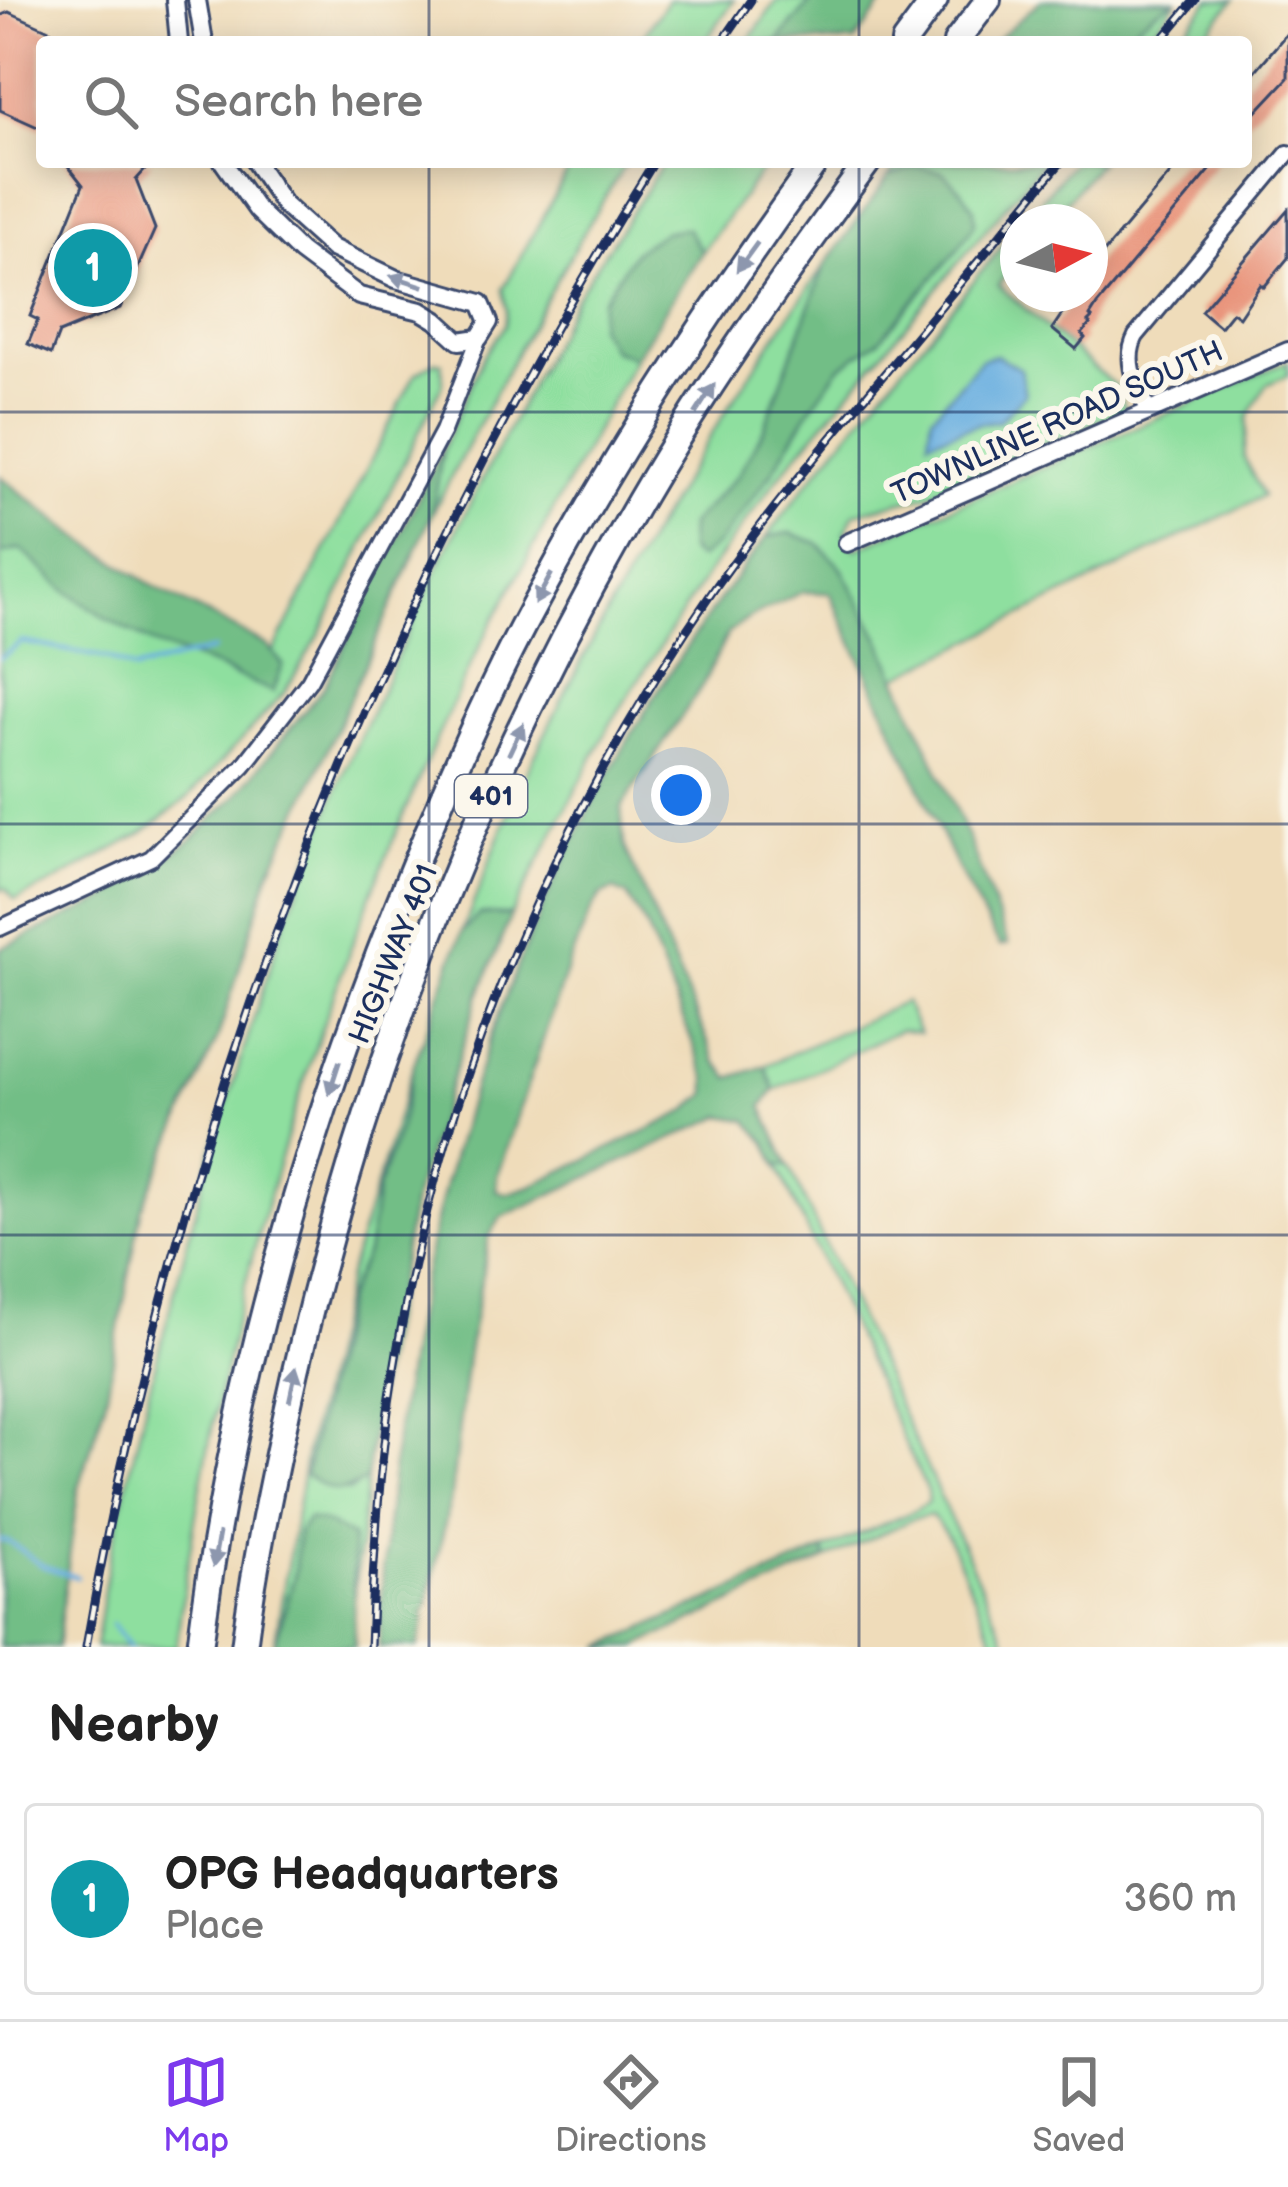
<!DOCTYPE html>
<style>
:root{--surface:#fff;--page:#f6f6f6;--text:#222;--muted:#767676;--line:#e0e0e0;--accent:#7c3aed}
body{margin:0;font-family:"Balsamiq Sans",sans-serif;background:var(--page);color:var(--text)}
.compass{position:absolute;left:1000px;top:204px;width:108px;height:108px;border-radius:50%;background:var(--surface);box-shadow:0 6px 30px #0003;rotate:83deg}
.you{position:absolute;left:681px;top:795px;width:42px;height:42px;margin:-30px;border:9px solid #fff;border-radius:50%;background:#1a73e8;box-shadow:0 0 0 18px #1a73e833}
.badge{display:grid;place-items:center;width:78px;height:78px;border-radius:50%;background:var(--accent);color:#fff;font-size:39px;font-weight:700}
.pin{position:absolute;translate:-50% -50%;border:6px solid #fff;box-shadow:0 3px 12px #0006}
.list{margin:0;padding:0;list-style:none}
h2{display:flex;justify-content:space-between;align-items:center;height:156px;margin:0;padding:0 48px;font-size:51px}
h2 small{font-size:39px;font-weight:400;color:var(--muted)}
.list li{display:grid;grid-template-columns:78px 1fr auto;gap:36px;align-items:center;box-sizing:border-box;height:192px;margin:0 24px 24px;padding:0 24px;border:3px solid var(--line);border-radius:12px}
.list b{display:block;font-size:45px;white-space:nowrap}
.list p{margin:0;font-size:39px;white-space:nowrap;color:var(--muted)}
.list em{font-size:39px;font-style:normal;color:var(--muted)}
.icon{flex:none;width:66px;height:66px;fill:none;stroke:currentColor;stroke-width:2;stroke-linecap:round;stroke-linejoin:round}
.map{position:relative;flex:none;width:1288px;height:1647px;overflow:hidden}
.search{position:absolute;background:var(--surface);box-shadow:0 6px 30px #0003;left:36px;right:36px;top:36px;height:132px;display:flex;align-items:center;gap:30px;box-sizing:border-box;padding:0 42px;border-radius:12px;color:var(--muted);font-size:45px}
.sheet{height:372px;background:var(--surface)}
nav{display:flex;justify-content:space-around;align-items:center;box-sizing:border-box;height:168px;border-top:3px solid var(--line);background:var(--surface);font-size:33px;color:var(--muted)}
nav a{display:grid;justify-items:center;gap:6px}
nav .on{color:var(--accent)}
.map>svg:first-child{display:block}
</style>
<div class="map">
<svg width="1288" height="1647" viewBox="0 0 1288 1647">
<rect width="100%" height="100%" fill="#fbf7ec"/>
<filter id="ink" filterUnits="userSpaceOnUse"><feTurbulence type="fractalNoise" baseFrequency=".00833" numOctaves="2"/><feDisplacementMap in="SourceGraphic" scale="24" xChannelSelector="R" yChannelSelector="G"/><feConvolveMatrix kernelMatrix="1 2 1 2 8 2 1 2 1" color-interpolation-filters="sRGB"/></filter>
<filter id="wash" filterUnits="userSpaceOnUse"><feTurbulence type="fractalNoise" baseFrequency=".004" numOctaves="4" result="noise"/><feDisplacementMap in="SourceGraphic" scale="48" xChannelSelector="R" yChannelSelector="G"/><feGaussianBlur stdDeviation="2.7" result="paint"/><feColorMatrix in="noise" values="0 0 0 0 0 0 0 0 0 0 0 0 0 0 0 0 0 1.4 0 .05"/><feComposite in="paint" operator="in"/></filter>
<g filter="url(#wash)">
<rect width="100%" height="100%" fill="#efdcba"/>
<!-- green -->
<g fill="#8edf9f" stroke="#54877e" stroke-width="3">
<polygon points="668,0 734,0 705,42 639,42"/>
<polygon points="777,0 812,0 777,42 748,42"/>
<polygon points="1178,0 1143,42 1116,42 1154,11"/>
<polygon points="1210,0 1234,0 1199,42 1175,42"/>
<path d="M573,162H627C555,274 494,395 432,514L443,448L483,357L505,325L507,311L503,289Z"/>
<path d="M664,162H768L702,252L687,228L613,350L635,357C598,427 561,496 524,565C504,602 482,639 465,677C321,982 218,1313 176,1647H95L108,1565L149,1389L207,1166L281,932L346,767L441,560L574,300Z"/>
<path d="M899,162H1043L780,475L709,571L611,723L511,915L480,914L462,931C483,881 501,828 524,778C608,598 709,427 825,265L764,429L738,475L712,501L719,542L771,474L810,409L840,367L879,340L958,249L916,167L889,176Z"/>
<polygon points="1073,162 1099,162 1049,222 1023,222"/>
<polygon points="1018,227 1018,260 998,285 1116,387 1125,409 931,494 855,513 845,533 855,549 1288,361 1288,375 1266,385 1248,417 1244,458 1263,496 895,678 881,641 842,569 790,533 767,537 806,485"/>
<polygon points="436,361 442,363 443,383 320,634 284,693 189,797 144,832 57,881 15,900 5,888 0,890 0,554 21,549 64,589 160,647 211,664 236,677 283,665 273,653 415,374"/>
<polygon points="905,1002 919,1033 900,1030 775,1090 765,1066"/>
<polygon points="414,1064 400,1126 377,1189 368,1248 346,1299 306,1475 349,1491 366,1480 354,1598 352,1537 298,1533 294,1577 274,1647 306,1452 349,1272"/>
<polygon points="777,1165 789,1166 1009,1647 997,1647 948,1537 931,1515 913,1519 826,1559 824,1550 914,1511 928,1502 927,1491"/>
</g>
<!-- forest -->
<g fill="#72be86" stroke="#467672" stroke-width="3" fill-rule="evenodd">
<polygon points="812,0 886,0 855,42 777,42"/>
<polygon points="1041,0 1176,0 1154,12 1116,42 994,42"/>
<polygon points="917,167 942,172 962,191 974,208 975,223 958,249 879,340 840,367 810,409 771,474 719,543 699,559 689,550 690,525 738,475 764,429 825,265 889,176"/>
<polygon points="687,228 702,252 635,357 613,350 598,326 602,300 634,252 663,232"/>
<polygon points="443,448 432,514 311,786 269,873 218,1037 141,1210 106,1398 78,1491 57,1647 0,1647 0,949 106,899 186,844 237,795 324,687"/>
<polygon points="0,476 74,534 153,586 268,646 283,665 273,692 211,664 160,647 106,618 64,589 21,549 0,554"/>
<path d="M790,533L818,543L842,569L881,641L969,840L1008,944L1000,946L958,870L830,593L802,592L749,618L728,633L703,684L621,808L624,845L716,1061L730,1078L765,1066L775,1090L762,1106L789,1166L777,1165L767,1143L747,1120L722,1116L500,1218L489,1237L467,1357L451,1496L418,1647H379C394,1237 510,861 767,537ZM614,890L627,896L645,925L707,1078V1094L685,1112L531,1186L506,1194L496,1190L497,1176L569,962L592,909L601,895Z"/>
<path d="M480,914L511,915L478,998L414,1195L377,1394L366,1480C339,1497 330,1491 305,1475L346,1298L368,1248L377,1189L400,1126L414,1064L462,932Z"/>
<polygon points="308,1519 326,1523 352,1537 355,1647 274,1647 294,1577 298,1533"/>
<polygon points="824,1550 826,1559 636,1647 601,1647"/>
</g>
<!-- water -->
<polygon fill="#69afe0" stroke="#426f9f" stroke-width="3" points="996,355 1020,369 1025,394 999,421 981,423 929,440 932,416 981,359"/>
<g fill="none" stroke-linecap="round" stroke-linejoin="round">
<!-- stream -->
<g stroke="#69afe0" stroke-width="4.5">
<polyline points="0,658 22,642 108,658 134,670 213,650"/>
<polyline points="0,1540 9,1542 43,1566 77,1577"/>
<polyline points="112,1624 130,1647"/>
</g>
</g>
<g id="blocks">
<!-- building -->
<g fill="#e9957d">
<polygon points="9,12 76,42 42,42 42,129 0,110 0,16"/>
<polygon points="1288,32 1288,78 1246,123 1246,82"/>
<polygon points="65,162 152,162 136,180 155,229 120,308 59,333 51,354 28,344 38,320 30,316 83,185"/>
<polygon points="1180,162 1217,162 1097,305 1090,316 1092,318 1088,322 1090,324 1082,334 1085,338 1076,349 1052,329 1066,308 1062,305 1071,294 1090,294 1090,269"/>
<polygon points="1288,209 1288,258 1264,287 1261,284 1239,317 1232,312 1220,327 1201,311"/>
</g>
</g>
</g>
<g filter="url(#ink)">
<use href="#blocks" fill-opacity="0" stroke="#3b496c" stroke-width="3"/>
<g fill="none" stroke-linecap="round" stroke-linejoin="round">
<!-- minor casing -->
<g stroke="#3b496c" stroke-width="20">
<g id="minor">
<path d="M1149,412C1138,387 1122,363 1136,336L1288,153"/>
<polyline points="0,928 151,858 244,765 309,681 443,431 479,338"/>
</g>
</g>
<!-- tertiary casing -->
<g stroke="#3b496c" stroke-width="22">
<g id="tertiary">
<polyline points="175,0 179,42"/>
<polyline points="197,0 204,42"/>
<polyline points="223,162 257,210 300,252 359,296 421,311 436,320 459,341 479,338 489,322 481,303 396,279 332,248 284,205 255,162"/>
<polyline points="847,543 1288,351"/>
</g>
</g>
<!-- motorway casing -->
<g stroke="#3b496c" stroke-width="30">
<g id="motorway">
<polyline points="904,42 935,0"/>
<polyline points="956,42 988,0"/>
<path d="M200,1647C233,1381 311,1117 412,870C450,777 490,685 538,598C620,446 715,301 816,162"/>
<path d="M244,1647C254,1566 271,1486 288,1407C355,1097 470,798 627,523C698,397 783,278 868,162"/>
</g>
</g>
<!-- minor -->
<use href="#minor" stroke="#fff" stroke-width="14"/>
<!-- tertiary -->
<use href="#tertiary" stroke="#fff" stroke-width="16"/>
<!-- motorway -->
<use href="#motorway" stroke="#fff" stroke-width="24"/>
<!-- rail casing -->
<g stroke="#1b2f5e" stroke-width="9">
<g id="rail">
<polyline points="722,42 751,0"/>
<polyline points="1160,42 1195,0"/>
<path d="M86,1647C178,1117 368,618 654,162"/>
<path d="M370,1647C373,1565 378,1484 389,1403C430,1108 548,828 717,585C766,515 821,450 875,385C937,311 999,236 1061,162"/>
</g>
</g>
<!-- rail -->
<use href="#rail" stroke="#fbf7ec" stroke-width="4.5" stroke-dasharray="14" stroke-linecap="butt"/>
</g>
<!-- one-way arrows -->
<defs><path id="oneway-solid" d="M-6-.8H1V-3.2L6.5 0L1 3.2V.8H-6Z" transform="scale(3)"/></defs>
<g fill="#8d97ae">
<use href="#oneway-solid" transform="translate(747 257) rotate(126)"/>
<use href="#oneway-solid" transform="translate(407 281) rotate(-162)"/>
<use href="#oneway-solid" transform="translate(705 399) rotate(-57)"/>
<use href="#oneway-solid" transform="translate(543 589) rotate(119)"/>
<use href="#oneway-solid" transform="translate(516 739) rotate(-65)"/>
<use href="#oneway-solid" transform="translate(334 1078) rotate(108)"/>
<use href="#oneway-solid" transform="translate(293 1384) rotate(-78)"/>
<use href="#oneway-solid" transform="translate(216 1550) rotate(100)"/>
</g>
</g>
<!-- grid -->
<path fill="none" stroke="#1b2f5e" stroke-width="3" stroke-opacity="0.55" d="M429,0V42M859,0V42M429,162V1647M859,162V1647M0,412H1288M0,824H1288M0,1235H1288"/>
<g text-anchor="middle" stroke-width="12" stroke-linejoin="round" paint-order="stroke">
<!-- shield labels -->
<rect fill="#fbf7ec" stroke="#5e6b89" stroke-width="3" x="455" y="775" width="72" height="42" rx="9"/>
<g font-size="27" font-weight="bold" fill="#1b2f5e">
<text x="491" y="805">401</text>
</g>
<!-- street labels -->
<g font-size="30" fill="#1b2f5e" stroke="#fbf7ec">
<text transform="translate(1057 422) rotate(-24)" y="10">TOWNLINE ROAD SOUTH</text>
<text transform="translate(393 954) rotate(-68)" y="10">HIGHWAY 401</text>
</g>
</g>
</svg>
<svg class="compass" viewBox="-18 -18 36 36"><path d="M0-13l5 13h-10z" fill="#e53935"/><path d="M0 13l5-13h-10z" fill="#767676"/></svg>
<div class="you"></div>
<div class="pin badge" style="left:93px;top:268px;background:#0f9aa8">1</div>
<div class="search"><svg class="icon" aria-label="search" viewBox="0 0 24 24"><circle cx="10" cy="10" r="6"/><path d="M15 15l6 6"/></svg>Search here</div>
</div>
<section class="sheet">
<h2>Nearby<small></small></h2>
<ul class="list">
<li><span class="badge" style="background:#0f9aa8">1</span><div><b>OPG Headquarters</b><p>Place</p></div><em>360 m</em></li>
</ul>
</section>
<nav>
<a class="on"><svg class="icon" aria-label="map" viewBox="0 0 24 24"><path d="M3 6l6-2 6 2 6-2v14l-6 2-6-2-6 2zM9 4v14M15 6v14"/></svg>Map</a>
<a><svg class="icon" aria-label="directions" viewBox="0 0 24 24"><path d="M12 3l9 9-9 9-9-9zM9 14v-3h6M13 9l2 2-2 2"/></svg>Directions</a>
<a><svg class="icon" aria-label="saved" viewBox="0 0 24 24"><path d="M7 4h10v16l-5-4-5 4z"/></svg>Saved</a>
</nav>
